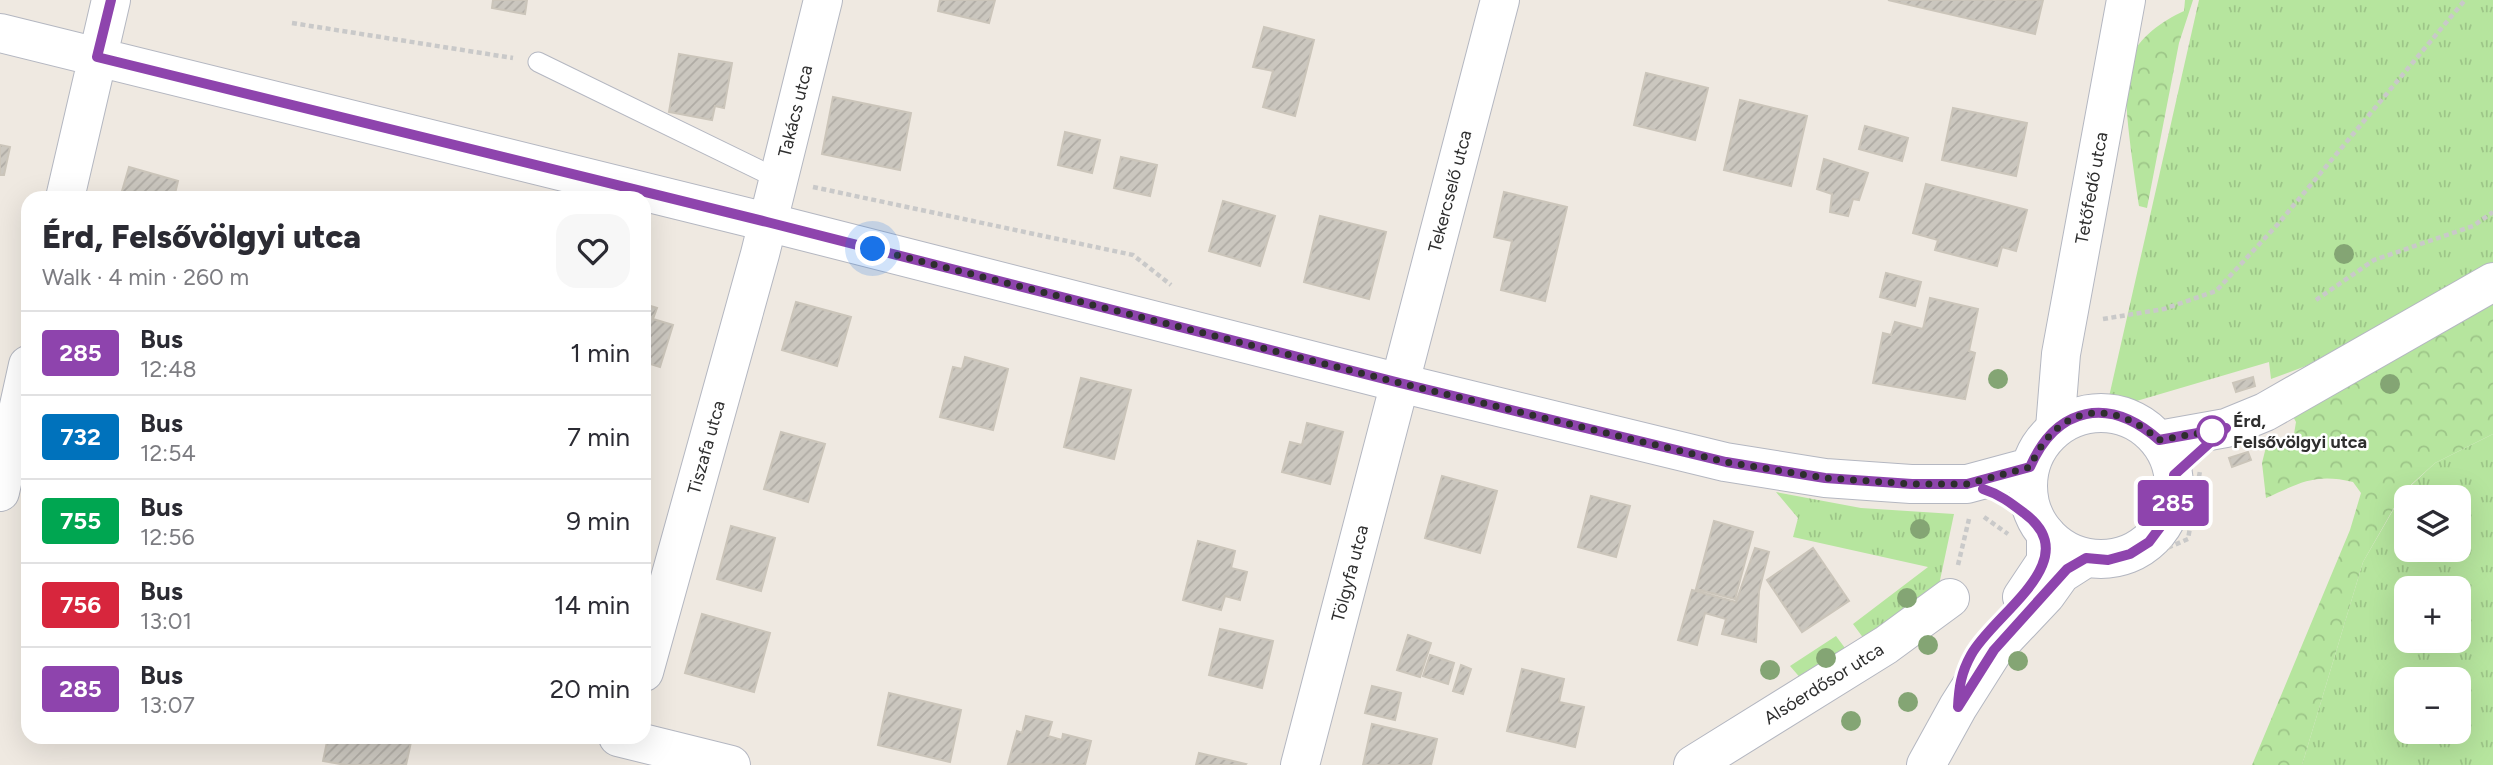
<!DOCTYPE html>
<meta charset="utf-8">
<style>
:root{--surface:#fff;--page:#f7f7f7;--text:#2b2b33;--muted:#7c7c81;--line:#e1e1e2}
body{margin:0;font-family:Figtree,sans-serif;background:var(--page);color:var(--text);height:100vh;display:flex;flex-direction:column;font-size:26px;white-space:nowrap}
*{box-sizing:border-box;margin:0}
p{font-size:23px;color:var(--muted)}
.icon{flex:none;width:38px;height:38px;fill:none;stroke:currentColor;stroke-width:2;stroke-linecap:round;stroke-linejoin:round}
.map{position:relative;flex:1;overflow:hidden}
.side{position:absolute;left:21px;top:191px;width:630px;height:553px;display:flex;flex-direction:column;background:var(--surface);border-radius:21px;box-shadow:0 7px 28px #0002}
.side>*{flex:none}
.badge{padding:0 14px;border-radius:5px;font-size:24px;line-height:46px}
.controls{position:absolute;left:2394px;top:485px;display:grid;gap:14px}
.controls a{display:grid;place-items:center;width:77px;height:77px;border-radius:14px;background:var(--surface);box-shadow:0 7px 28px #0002;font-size:35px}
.you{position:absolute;width:35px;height:35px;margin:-18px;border:5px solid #fff;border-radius:50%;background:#1a73e8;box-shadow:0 0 0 10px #1a73e833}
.map>.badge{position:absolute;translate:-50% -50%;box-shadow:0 0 0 4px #fff}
.round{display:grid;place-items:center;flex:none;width:74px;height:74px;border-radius:21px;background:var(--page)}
.summary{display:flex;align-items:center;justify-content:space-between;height:119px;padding:0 21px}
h1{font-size:33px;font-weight:800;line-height:52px}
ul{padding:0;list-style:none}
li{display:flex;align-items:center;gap:21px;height:84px;padding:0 21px;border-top:2px solid var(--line)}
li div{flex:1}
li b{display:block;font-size:26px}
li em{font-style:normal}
li .badge{min-width:77px;font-weight:700;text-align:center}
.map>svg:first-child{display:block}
</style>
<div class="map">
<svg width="2493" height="765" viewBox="0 0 2493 765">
<defs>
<pattern id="grass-tufts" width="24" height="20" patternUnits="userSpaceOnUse" patternTransform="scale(1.75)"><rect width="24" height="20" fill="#b6e59e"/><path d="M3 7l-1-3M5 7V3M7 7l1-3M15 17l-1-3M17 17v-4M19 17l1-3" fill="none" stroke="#9dc588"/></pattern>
<pattern id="forest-crowns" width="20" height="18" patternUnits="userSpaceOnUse" patternTransform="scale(1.75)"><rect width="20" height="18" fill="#b6e59e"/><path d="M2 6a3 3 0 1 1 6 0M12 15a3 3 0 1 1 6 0" fill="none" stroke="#9dc588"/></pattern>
<pattern id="building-hatch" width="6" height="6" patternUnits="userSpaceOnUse" patternTransform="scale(1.75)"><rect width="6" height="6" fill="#cbc7bf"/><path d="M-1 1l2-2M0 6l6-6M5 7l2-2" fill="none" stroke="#afaba4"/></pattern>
</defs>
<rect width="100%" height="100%" fill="#efe9e1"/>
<path fill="url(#grass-tufts)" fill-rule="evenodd" d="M2199,0H2493V263L2306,366L2271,379L2269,362L2106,410Z
M2493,434V765H2302L2363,562L2403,493L2435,463ZM2406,497H2459V550H2406ZM2406,588H2459V640H2406ZM2406,679H2459V732H2406Z
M1776,492L1861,508L1954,514L1939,585L1864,639L1853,624L1928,567L1793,537L1798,518Z
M1836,636L1845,648L1803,681L1790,666Z"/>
<path fill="url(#forest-crowns)" d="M2185,0H2193L2179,43L2147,208L2139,206C2135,177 2119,83 2129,61C2139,37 2162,21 2184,11Z
M2493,300V434L2435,463L2403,492L2363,562L2302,765H2252L2350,530L2361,493L2353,482C2315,473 2300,483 2266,498L2262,463L2267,443L2294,434L2296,422L2291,413Z"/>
<path fill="url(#building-hatch)" stroke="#cbc5ba" stroke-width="2" d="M493,0H527L525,14L492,8Z
M940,0H995L989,23L938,11Z
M1888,0H2043L2035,34Z
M1264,27L1314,40L1295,116L1263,107L1273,71L1253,67Z
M679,54L732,63L724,108L715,106L712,120L669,112Z
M1646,73L1708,88L1695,140L1634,125Z
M833,97L911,113L900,170L822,154Z
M1740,100L1807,116L1791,186L1724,170Z
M1953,108L2027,123L2016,176L1942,160Z
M1865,126L1908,138L1902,161L1859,149Z
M1065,132L1100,140L1092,173L1058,165Z
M0,145L10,147L4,175H0Z
M1121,157L1157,165L1150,196L1114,188Z
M1824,159L1868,173L1859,200L1853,199L1848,216L1830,212L1832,194L1817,189Z
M129,167L178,181L174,198H120Z
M1926,184L2027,210L2016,251L2002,247L1997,266L1935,250L1938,240L1913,233Z
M1504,192L1567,207L1545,301L1501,290L1512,241L1494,237Z
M1223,201L1275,216L1260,266L1209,251Z
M1320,216L1386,232L1369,299L1304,282Z
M1886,273L1921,282L1915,306L1880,297Z
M1930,298L1978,309L1969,351L1975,353L1965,399L1873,383L1883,333L1891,335L1895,322L1923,329Z
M796,302L851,317L837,366L782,350Z
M644,304L657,308L653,319L673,325L660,367L644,362Z
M965,357L1008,369L993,430L940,417L953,367L962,369Z
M2253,377L2255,386L2236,392L2233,383Z
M1081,378L1131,390L1114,459L1064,447Z
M1307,423L1343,432L1330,484L1282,472L1290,442L1302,445Z
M781,432L825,444L808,502L764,489Z
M2248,452L2251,460L2232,467L2229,458Z
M1442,476L1497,491L1480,553L1425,538Z
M1591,496L1630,506L1616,557L1578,547Z
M1714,521L1753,532L1735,599L1696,589Z
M731,526L775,538L761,591L717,579Z
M1198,541L1235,551L1231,568L1247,572L1240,600L1225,596L1221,610L1183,600Z
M1755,548L1769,552L1759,591L1756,642L1722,634L1726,619L1705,613L1697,645L1678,640L1692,590L1736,602Z
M1813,548L1849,601L1802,632L1767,580Z
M702,614L770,633L754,692L685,673Z
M1220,629L1273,641L1262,688L1209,675Z
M1408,635L1431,643L1420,677L1397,670Z
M1430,655L1454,663L1448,684L1423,676Z
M1461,665L1471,669L1463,694L1453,691Z
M1522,669L1564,679L1559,702L1584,707L1575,747L1507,731Z
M1372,686L1401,693L1395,720L1365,713Z
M889,693L961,710L950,762L878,745Z
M1026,716L1052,722L1048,736L1062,740L1063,734L1091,741L1085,765L1008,764L1017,731L1022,733Z
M1372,724L1437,739L1431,765H1363Z
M328,737H383L411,742L406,765H346L323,761Z
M1199,753L1246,764L1245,765H1196Z"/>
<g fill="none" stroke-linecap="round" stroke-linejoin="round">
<defs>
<path id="lane" d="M538,62L778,179"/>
<g id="street">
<path id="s1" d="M2055,428L2061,354L2126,0"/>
<path d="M2022,597L2046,561V534"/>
<path id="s2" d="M644,672L760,254L823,0"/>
<path d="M618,737L731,765"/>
<path id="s3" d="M1300,765L1500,0"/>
<path id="s4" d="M1693,765L1886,645L1950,598"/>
<path d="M1926,765L1958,707L1994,650L2046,595L2061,574L2086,558"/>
</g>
<path id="secondary" d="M0,33L767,222L1400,383L1725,462L1825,478L1911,484H1967L2030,467
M65,198L111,0
M2028 486a73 73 0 1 1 146 0a73 73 0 1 1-146 0Z
M2159,440L2226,428L2265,412L2493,282
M0,492L28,365"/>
</defs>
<use href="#lane" stroke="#b4b7c1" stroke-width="21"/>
<use href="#street" stroke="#b4b7c1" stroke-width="40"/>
<use href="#secondary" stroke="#b4b7c1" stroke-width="40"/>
<path stroke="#c9c9c9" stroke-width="4.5" stroke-dasharray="5 3.5" stroke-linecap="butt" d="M292,23L513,58
M813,187L1133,255L1171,285
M2316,300L2374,260L2473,226L2493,212
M2103,319L2164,309L2216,291L2278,224L2465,0
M1984,517L2008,534
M1958,565L1969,519
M2121,568L2188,539L2200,471"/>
<use href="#lane" stroke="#fff" stroke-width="19"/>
<use href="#street" stroke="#fff" stroke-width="38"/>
<use href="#secondary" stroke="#fff" stroke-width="38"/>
</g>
<g fill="#84a574">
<circle cx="2344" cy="254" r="10"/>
<circle cx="1998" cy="379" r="10"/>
<circle cx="2390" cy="384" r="10"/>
<circle cx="1920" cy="529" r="10"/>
<circle cx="1907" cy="598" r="10"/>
<circle cx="1928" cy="645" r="10"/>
<circle cx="1826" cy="658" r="10"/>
<circle cx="2018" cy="661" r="10"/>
<circle cx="1770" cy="670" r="10"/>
<circle cx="1908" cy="702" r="10"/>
<circle cx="1851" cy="721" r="10"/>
</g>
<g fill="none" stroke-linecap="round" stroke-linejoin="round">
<defs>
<path id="line" d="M111,0L97,57L767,222L1400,383L1726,462L1825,478L1912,484H1967L2030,467C2057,406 2109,396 2159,440L2226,428L2174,475V498L2170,514L2149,542L2130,554L2108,560L2086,558L2067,569L1994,650L1958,707C1959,687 1961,673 1971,655C1993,614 2088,560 2024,513C2011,503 1999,494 1983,489"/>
</defs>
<use href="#line" stroke="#fff" stroke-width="16"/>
<use href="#line" stroke="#8e44ad" stroke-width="10"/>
<path stroke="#2e2e2e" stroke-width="7" stroke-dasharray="0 12.6" d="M873,249L1400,383L1726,462L1825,478L1912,484H1967L2030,467C2057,406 2109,396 2159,440L2212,431"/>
</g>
<circle fill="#fff" stroke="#8e44ad" stroke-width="3.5" cx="2212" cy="431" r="14"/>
<g text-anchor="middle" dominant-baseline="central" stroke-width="5" stroke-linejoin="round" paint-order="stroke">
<g font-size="18" fill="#2e2e2e" stroke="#fff">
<text stroke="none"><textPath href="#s2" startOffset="581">Takács utca</textPath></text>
<text stroke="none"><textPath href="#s1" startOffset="243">Tetőfedő utca</textPath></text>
<text stroke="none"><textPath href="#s3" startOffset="593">Tekercselő utca</textPath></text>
<text stroke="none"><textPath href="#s2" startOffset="233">Tiszafa utca</textPath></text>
<text stroke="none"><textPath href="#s3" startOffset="198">Tölgyfa utca</textPath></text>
<text stroke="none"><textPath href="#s4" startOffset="154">Alsóerdősor utca</textPath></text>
</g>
<g font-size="18" font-weight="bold" fill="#2e2e2e" stroke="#fff" text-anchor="start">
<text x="2233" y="421">Érd,<tspan x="2233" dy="21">Felsővölgyi utca</tspan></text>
</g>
</g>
</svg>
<div class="controls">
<a><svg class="icon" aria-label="layers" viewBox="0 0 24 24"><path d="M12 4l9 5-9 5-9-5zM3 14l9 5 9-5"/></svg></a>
<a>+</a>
<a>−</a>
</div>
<div class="you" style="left:873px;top:249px"></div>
<b class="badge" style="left:2173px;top:503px;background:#8e44ad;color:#fff">285</b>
<section class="side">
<div class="summary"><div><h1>Érd, Felsővölgyi utca</h1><p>Walk · 4 min · 260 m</p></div><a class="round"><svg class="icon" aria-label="heart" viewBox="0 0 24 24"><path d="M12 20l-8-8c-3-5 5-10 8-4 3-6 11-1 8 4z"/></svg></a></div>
<ul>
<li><span class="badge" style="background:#8e44ad;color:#fff">285</span><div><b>Bus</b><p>12:48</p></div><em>1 min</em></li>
<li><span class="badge" style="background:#0072bc;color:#fff">732</span><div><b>Bus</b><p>12:54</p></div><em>7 min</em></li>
<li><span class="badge" style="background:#00a651;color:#fff">755</span><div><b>Bus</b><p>12:56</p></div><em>9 min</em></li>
<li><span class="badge" style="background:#d7263d;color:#fff">756</span><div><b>Bus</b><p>13:01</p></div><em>14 min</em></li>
<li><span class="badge" style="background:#8e44ad;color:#fff">285</span><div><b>Bus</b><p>13:07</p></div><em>20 min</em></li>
</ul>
</section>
</div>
